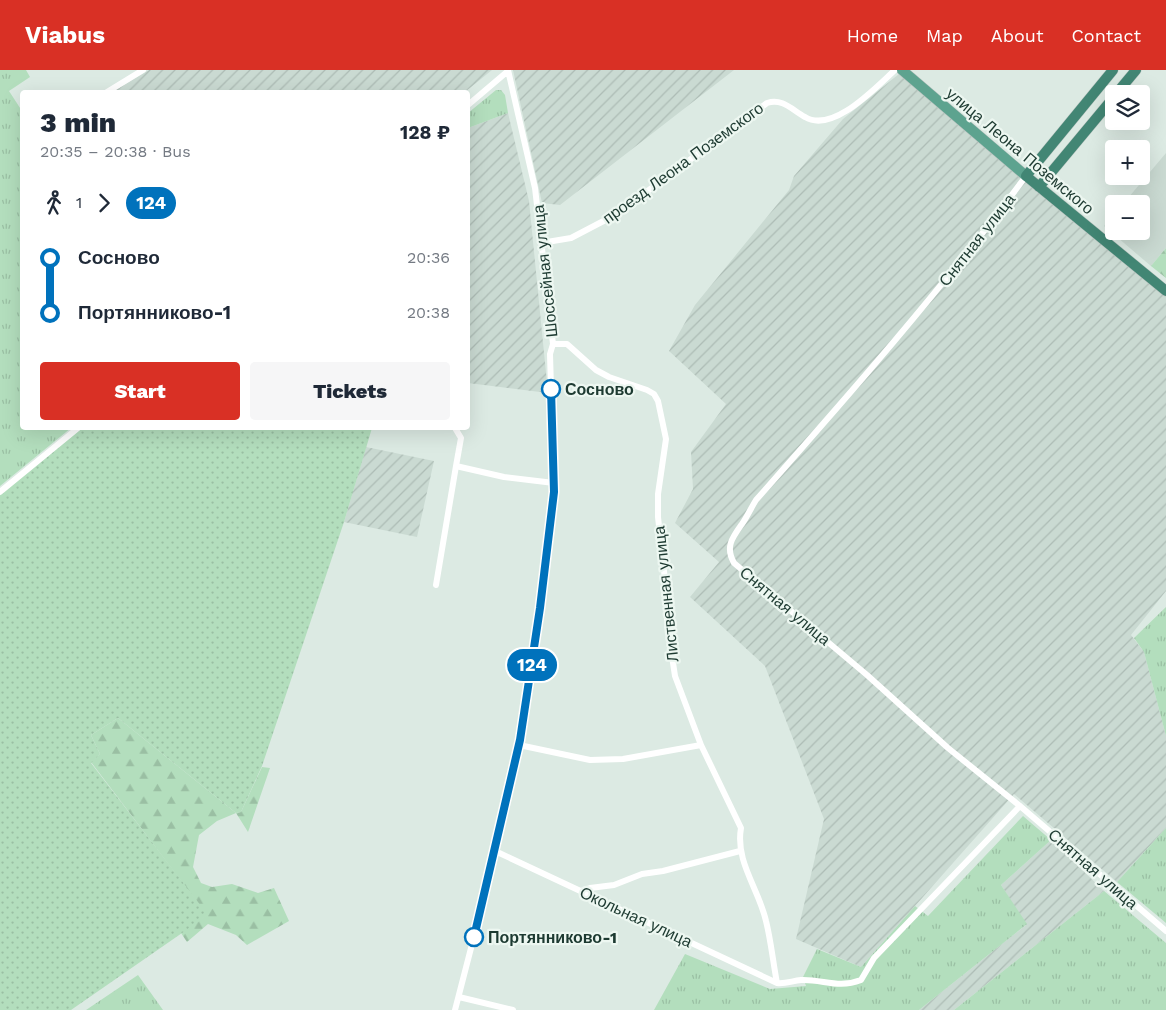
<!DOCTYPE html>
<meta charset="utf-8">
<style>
:root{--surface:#fff;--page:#f6f6f7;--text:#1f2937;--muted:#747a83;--accent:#d93025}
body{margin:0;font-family:"Work Sans",sans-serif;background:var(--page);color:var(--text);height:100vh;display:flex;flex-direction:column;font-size:19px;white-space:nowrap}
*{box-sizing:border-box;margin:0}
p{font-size:16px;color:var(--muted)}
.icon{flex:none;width:28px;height:28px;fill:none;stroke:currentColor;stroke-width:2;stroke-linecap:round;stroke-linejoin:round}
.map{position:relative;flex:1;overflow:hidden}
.drawer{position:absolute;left:20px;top:20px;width:450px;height:340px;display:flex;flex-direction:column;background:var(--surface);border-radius:5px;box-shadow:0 5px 20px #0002}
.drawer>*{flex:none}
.badge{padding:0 10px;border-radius:16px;font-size:18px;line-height:32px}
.fabs{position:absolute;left:1105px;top:15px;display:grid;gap:10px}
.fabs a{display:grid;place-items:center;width:45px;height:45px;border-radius:5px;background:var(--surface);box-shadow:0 5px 20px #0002;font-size:25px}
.map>.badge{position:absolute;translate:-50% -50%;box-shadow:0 0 0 2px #fff}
.legs{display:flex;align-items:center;gap:8px;height:55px;padding:0 20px;font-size:16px}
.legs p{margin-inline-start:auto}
.summary{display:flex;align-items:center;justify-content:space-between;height:85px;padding:0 20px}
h1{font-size:28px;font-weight:800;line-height:38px}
.action{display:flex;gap:10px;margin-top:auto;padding:10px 20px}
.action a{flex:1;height:58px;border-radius:5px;background:var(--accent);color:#fff;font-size:20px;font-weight:800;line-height:58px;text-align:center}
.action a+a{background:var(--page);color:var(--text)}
ul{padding:0 20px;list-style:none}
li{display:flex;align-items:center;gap:18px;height:55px;font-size:19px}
li i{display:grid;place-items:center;width:8px;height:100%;margin:0 6px;background:currentColor}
li i::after{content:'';width:12px;height:12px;margin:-6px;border:4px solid;border-radius:50%;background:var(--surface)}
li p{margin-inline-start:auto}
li:first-child i{background:linear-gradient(#0000 50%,currentColor 0)}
li:last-child i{background:linear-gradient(currentColor 50%,#0000 0)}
header{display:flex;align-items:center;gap:30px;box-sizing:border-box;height:70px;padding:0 25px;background:var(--accent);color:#fff}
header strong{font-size:24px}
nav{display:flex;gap:28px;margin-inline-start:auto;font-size:18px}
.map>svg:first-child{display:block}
</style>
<header>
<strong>Viabus</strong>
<nav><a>Home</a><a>Map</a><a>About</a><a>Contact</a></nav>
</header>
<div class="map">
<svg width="1166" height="940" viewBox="0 0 1166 940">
<defs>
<pattern id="industrial-furrows" width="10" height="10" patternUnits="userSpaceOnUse" patternTransform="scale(1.25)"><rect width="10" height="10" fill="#cadad2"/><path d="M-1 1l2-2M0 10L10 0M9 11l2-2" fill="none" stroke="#adbcb5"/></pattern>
<pattern id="grass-tufts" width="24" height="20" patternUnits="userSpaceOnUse" patternTransform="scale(1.25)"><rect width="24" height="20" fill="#b3debd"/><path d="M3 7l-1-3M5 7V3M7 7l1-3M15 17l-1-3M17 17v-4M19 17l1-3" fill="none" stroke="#9abfa3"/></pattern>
<pattern id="forest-firs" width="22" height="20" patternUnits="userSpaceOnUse" patternTransform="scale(1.25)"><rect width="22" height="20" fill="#b3debd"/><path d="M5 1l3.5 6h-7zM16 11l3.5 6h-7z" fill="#9abfa3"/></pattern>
<pattern id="garden-dots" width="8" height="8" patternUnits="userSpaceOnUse" patternTransform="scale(1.25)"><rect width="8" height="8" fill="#b3debd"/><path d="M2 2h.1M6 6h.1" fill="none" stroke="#9abfa3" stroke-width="1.8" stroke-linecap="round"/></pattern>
</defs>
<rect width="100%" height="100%" fill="#dceae3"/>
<path fill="#cadad2" d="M1166,83V178L1151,196L1104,156L1114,144V161H1141V134H1123Z"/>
<path fill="url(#industrial-furrows)" d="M149,0H492L465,22H112Z
M513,0H734L560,135L542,133Z
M899,4L1166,224V521L1131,565L1144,582L1166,666V758L1117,812L1014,724L861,897L796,869L824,749L765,596L690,527L719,492L675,453L693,419L691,382L726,334L669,281L695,235L789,120L794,106L843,49Z
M508,43L529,131L548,323L468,313V58Z
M366,377L434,391L417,467L344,452Z
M1051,770L1104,821L954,940H919L1026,855L1001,815Z"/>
<path fill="url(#grass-tufts)" d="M0,0H26L30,7L9,21L22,41V358H71L0,416Z
M496,20H501L505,25L508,43L468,58V43Z
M1166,537V666L1144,582L1134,568Z
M1023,746L1051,770L1001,815L1027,854L919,940H654L685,884L770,919L806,916L803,907L817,879L861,897L915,836L928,846Z
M1166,758V853L1117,812Z
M1104,821L1166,873V940H954Z
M138,905L163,940H86Z"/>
<path fill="url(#forest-firs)" d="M1166,178V208L1151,196Z
M118,648L236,743L241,742L262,697L270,698L248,762L236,743L217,751L199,765L193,797L201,813L212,817L232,814L258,823L274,818L289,851L247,875L236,865L208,854L187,872L181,863L207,845L91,692L100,684L91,665Z"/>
<path fill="url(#garden-dots)" d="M82,358H372L344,452L262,696L241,742L236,743L118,648L91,665L100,684L91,693L208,845L71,940H0V424Z"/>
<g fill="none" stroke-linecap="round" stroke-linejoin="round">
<defs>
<path id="primary" d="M902,0L1026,106"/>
<path id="trunk" d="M1113,0L1026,106L1166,221
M1116,24L1136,0
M1039,117L1114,27"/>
</defs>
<use href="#primary" stroke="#bbc4c1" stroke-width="11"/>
<use href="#trunk" stroke="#bbc4c1" stroke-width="11"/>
<path stroke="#fff" stroke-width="6" d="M107,22L143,0
M468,35L508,1
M1026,106C942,219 849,325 756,430C751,438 747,447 742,454C732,468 725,477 734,493L867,605L948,678L1020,736L1166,861
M541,173L571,168L615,145L767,33C783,28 792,40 805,47C833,64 876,17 895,0
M553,274H567L596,300L609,307L647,320L654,324L658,331L666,369L658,424V447L667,528V553L675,606L701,675L741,758C735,792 759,819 766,851C771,871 773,892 777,913
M455,358L461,368L456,396
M0,422L78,358
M436,515L456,396L504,407L554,413
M519,675L590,690L623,689L701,675
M495,781L777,913C785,914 792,911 801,910C823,909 838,919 861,910L874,888L1020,736
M581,821L590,818L614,815L642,804L663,801L740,781
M459,927L513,940
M455,940L478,851L521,670L540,538L554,422L550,284L553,274L535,118L508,0"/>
<use href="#primary" stroke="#5da38f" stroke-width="10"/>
<use href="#trunk" stroke="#428674" stroke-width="10"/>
</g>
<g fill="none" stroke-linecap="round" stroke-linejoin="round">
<defs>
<path id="line-1" d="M474,867L520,670L540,538L554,422L551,319"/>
</defs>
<use href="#line-1" stroke="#fff" stroke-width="11"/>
<use href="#line-1" stroke="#0072bc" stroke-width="8"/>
</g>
<g fill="#fff" stroke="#0072bc" stroke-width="2.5">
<circle cx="551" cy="319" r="9"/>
<circle cx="474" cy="867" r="9"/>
</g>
<g text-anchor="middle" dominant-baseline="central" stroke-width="4.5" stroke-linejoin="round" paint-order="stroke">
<g font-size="16" fill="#1d3a31" stroke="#edf7f1">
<text transform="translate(1020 81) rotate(40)">улица Леона Поземского</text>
<text transform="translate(683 93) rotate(-36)">проезд Леона Поземского</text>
<text transform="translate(977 170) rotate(-52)">Снятная улица</text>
<text transform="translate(545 201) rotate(-96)">Шоссейная улица</text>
<text transform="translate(666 524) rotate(-96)">Лиственная улица</text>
<text transform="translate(785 536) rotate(40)">Снятная улица</text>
<text transform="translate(1093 799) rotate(41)">Снятная улица</text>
<text transform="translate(636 847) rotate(25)">Окольная улица</text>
</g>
<g font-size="16" font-weight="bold" fill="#1d3a31" stroke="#edf7f1" text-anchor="start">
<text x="565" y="319">Сосново</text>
<text x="488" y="867">Портянниково-1</text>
</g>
</g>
</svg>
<div class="fabs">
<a><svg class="icon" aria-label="layers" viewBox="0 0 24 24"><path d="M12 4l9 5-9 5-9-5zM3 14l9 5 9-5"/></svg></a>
<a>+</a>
<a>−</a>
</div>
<b class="badge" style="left:532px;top:595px;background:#0072bc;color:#fff">124</b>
<section class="drawer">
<div class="summary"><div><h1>3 min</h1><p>20:35 – 20:38 · Bus</p></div><b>128 ₽</b></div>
<div class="legs"><svg class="icon" aria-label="walk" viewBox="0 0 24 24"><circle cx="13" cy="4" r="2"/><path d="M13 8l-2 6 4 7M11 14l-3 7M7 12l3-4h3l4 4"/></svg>1<svg class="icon" aria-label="forward" viewBox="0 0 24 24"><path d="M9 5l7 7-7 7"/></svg><b class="badge" style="background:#0072bc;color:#fff">124</b></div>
<ul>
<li><i style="color:#0072bc"></i><b>Сосново</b><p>20:36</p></li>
<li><i style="color:#0072bc"></i><b>Портянниково-1</b><p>20:38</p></li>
</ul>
<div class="action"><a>Start</a><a>Tickets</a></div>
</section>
</div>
